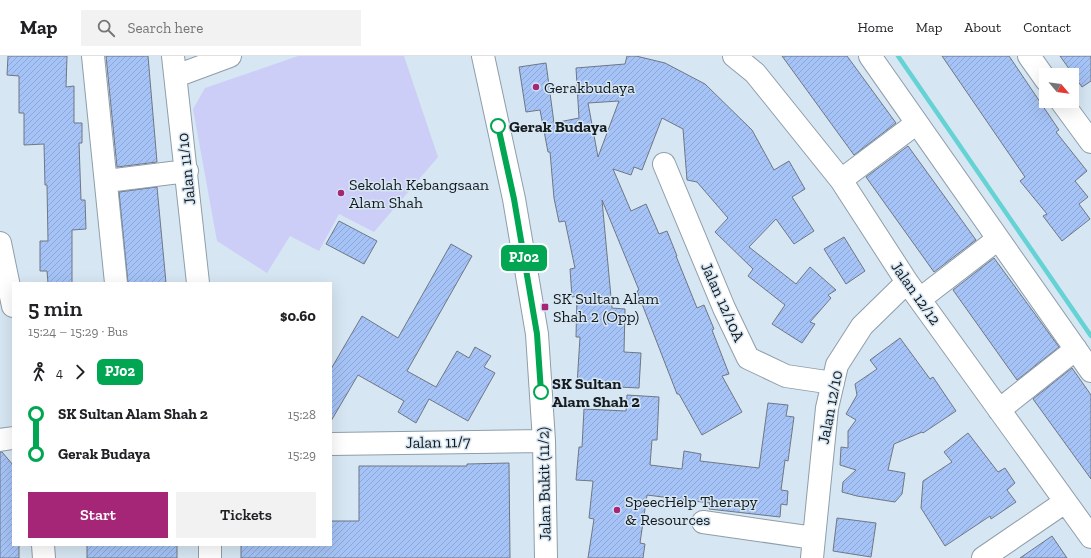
<!DOCTYPE html>
<meta charset="utf-8">
<style>
:root{--surface:#fff;--page:#f2f2f2;--text:#202124;--muted:#757577;--line:#e0e0e0;--accent:#a52676}
body{margin:0;font-family:"Zilla Slab",serif;background:var(--page);color:var(--text);height:100vh;display:flex;flex-direction:column;font-size:15px;white-space:nowrap}
*{box-sizing:border-box;margin:0}
p{font-size:13px;color:var(--muted)}
.icon{flex:none;width:22px;height:22px;fill:none;stroke:currentColor;stroke-width:2;stroke-linecap:round;stroke-linejoin:round}
.map{position:relative;flex:1;overflow:hidden}
.drawer{position:absolute;left:12px;top:226px;width:320px;height:264px;display:flex;flex-direction:column;background:var(--surface);border-radius:0px;box-shadow:0 4px 16px #0002}
.drawer>*{flex:none}
.badge{padding:0 8px;border-radius:6px;font-size:14px;line-height:26px}
.needle{width:26px;rotate:119deg}
.fabs{position:absolute;left:1039px;top:12px;display:grid;gap:8px}
.fabs a{display:grid;place-items:center;width:40px;height:40px;border-radius:0px;background:var(--surface);box-shadow:0 4px 16px #0002;font-size:20px}
.map>.badge{position:absolute;translate:-50% -50%;box-shadow:0 0 0 2px #fff}
.legs{display:flex;align-items:center;gap:6px;height:44px;padding:0 16px;font-size:13px}
.legs p{margin-inline-start:auto}
.summary{display:flex;align-items:center;justify-content:space-between;height:68px;padding:0 16px}
h1{font-size:22px;font-weight:600;line-height:30px}
.primary-button{display:flex;gap:8px;margin-top:auto;padding:8px 16px}
.primary-button a{flex:1;height:46px;border-radius:0px;background:var(--accent);color:#fff;font-size:16px;font-weight:600;line-height:46px;text-align:center}
.primary-button a+a{background:var(--page);color:var(--text)}
ul{padding:0 16px;list-style:none}
li{display:flex;align-items:center;gap:14px;height:40px;font-size:15px}
li i{display:grid;place-items:center;width:6px;height:100%;margin:0 5px;background:currentColor}
li i::after{content:'';width:10px;height:10px;margin:-5px;border:3px solid;border-radius:50%;background:var(--surface)}
li p{margin-inline-start:auto}
li:first-child i{background:linear-gradient(#0000 50%,currentColor 0)}
li:last-child i{background:linear-gradient(currentColor 50%,#0000 0)}
header{display:flex;align-items:center;gap:24px;box-sizing:border-box;height:56px;padding:0 20px;background:var(--surface);border-bottom:1px solid var(--line)}
header strong{font-size:19px}
nav{display:flex;gap:22px;margin-inline-start:auto;font-size:14px}
.search{width:280px;height:36px;background:var(--page);display:flex;align-items:center;gap:10px;box-sizing:border-box;padding:0 14px;border-radius:0px;color:var(--muted);font-size:15px}
.map>svg:first-child{display:block}
</style>
<header>
<strong>Map</strong>
<div class="search"><svg class="icon" aria-label="search" viewBox="0 0 24 24"><circle cx="10" cy="10" r="6"/><path d="M15 15l6 6"/></svg>Search here</div>
<nav><a>Home</a><a>Map</a><a>About</a><a>Contact</a></nav>
</header>
<div class="map">
<svg width="1091" height="502" viewBox="0 0 1091 502">
<defs>
<pattern id="building-hatch" width="6" height="6" patternUnits="userSpaceOnUse"><rect width="6" height="6" fill="#a5c3f6"/><path d="M-1 1l2-2M0 6l6-6M5 7l2-2" fill="none" stroke="#8da7d2"/></pattern>
</defs>
<rect width="100%" height="100%" fill="#d6e6f2"/>
<path fill="#cccef8" d="M298,0H404L438,101L374,176L339,158L319,195L290,180L267,217L217,185L193,53L205,32Z"/>
<g fill="none" stroke-linecap="round" stroke-linejoin="round">
<path stroke="#65d2d4" stroke-width="4.5" d="M898,0L1091,280"/>
</g>
<path fill="url(#building-hatch)" stroke="#6f7785" fill-rule="evenodd" d="M8,0H67L66,31L74,30V67H82V87H79L81,144H85L86,173L72,174V227H48L47,215H40V185H48L47,129H45L44,88L24,89V57H19V20L7,19Z
M106,0H148L157,106L117,111Z
M627,0H636L665,7L705,28L752,74L774,114L789,105L805,133L792,141L814,175L794,188L776,163L749,191L796,228L810,211L836,234L828,239L831,242L810,266L815,268L802,287L772,268L785,249L748,220L753,213L715,176L728,162L697,126L687,124L683,73L662,62L642,114L634,111L631,119L613,113L631,155L646,148L659,178L667,175L677,200H676L697,252L704,249L714,273L712,274L729,318L722,320L742,356L702,379L679,338H677L637,235L639,234L602,144L612,252L625,253L624,296L641,297L639,332L577,329L580,281H576L577,240L572,241L570,213L575,212L565,165L559,166L554,142L550,96H548L540,54L526,56L519,11L546,7L554,67L579,62L576,12L625,8ZM619,45L598,101L588,47Z
M782,0H847L896,67L854,99Z
M942,0H1009L1059,74L1056,76L1087,115L1075,125L1088,141L1079,148L1090,163L1062,185L1043,160L1047,158L1020,125L1025,121Z
M1060,0H1091V25L1082,31Z
M908,90L976,184L934,216L866,121Z
M157,131L166,227H128L119,136Z
M339,165L377,185L364,208L326,188Z
M844,181L865,215L846,228L824,193Z
M451,188L472,200L407,315L436,331L457,295L469,302L475,291L491,300L484,311L495,317L468,365L429,343L416,367L398,356L404,345L358,319L331,365V313L362,260L398,282Z
M994,202L1059,291L1017,324L953,234Z
M900,282L930,323L933,321L956,355L923,377L922,376L894,388L888,414L905,417L902,438L895,446L857,440L842,436L843,426L856,414L840,409L841,391L848,392V375L856,364L846,358L857,339L855,328L877,313L870,304Z
M1072,312L1091,339V423L1033,343Z
M627,339L659,341L657,384H652L650,409L682,413L684,395L701,398L700,405L759,412L768,347L788,349L786,360L794,361L788,405L785,404L781,434L788,435L787,449L781,448L780,461L709,453L710,447L647,439L640,487L645,488L643,502H588L594,463L589,462L593,425L576,424L579,391H582L584,353L626,355Z
M968,377L998,416L1005,412L1015,427L1007,434L1016,446L991,463L990,460L945,490L921,452L923,425L952,406L944,396Z
M0,396H2L13,409V489H19V502H0Z
M509,407L510,502H241V489H331V465H359V410H467V408Z
M837,462L876,467L871,501L833,495Z
M1052,480L1067,502H1020Z
M87,489H177V502H87Z"/>
<g fill="none" stroke-linecap="round" stroke-linejoin="round">
<defs>
<path id="minor" d="M93,0L116,227
M173,0L198,227
M483,0L514,143L537,278L544,385L546,502
M734,0L755,17L841,124L907,226L1091,481
M870,0L1091,315
M1029,0L1046,24
M176,20L230,0
M1061,45L1091,86
M664,108L724,252L748,302L786,320L833,327
M841,124L917,67
M107,125L187,115
M0,187L13,250
M920,243L998,183
M999,354L1076,293
M0,384L13,382
M331,388L544,385
M703,466L814,482
M43,489L44,502
M210,502V489
M812,502L827,352L837,309L862,270L907,226
M983,502L1065,446"/>
</defs>
<use href="#minor" stroke="#8f9ea9" stroke-width="24"/>
<use href="#minor" stroke="#fff" stroke-width="22"/>
</g>
<g fill="none" stroke-linecap="round" stroke-linejoin="round">
<defs>
<path id="line-1" d="M498,70L514,143L537,278L541,336"/>
</defs>
<use href="#line-1" stroke="#fff" stroke-width="9"/>
<use href="#line-1" stroke="#00a651" stroke-width="6"/>
</g>
<g fill="#a52676" stroke="#d6e6f2" stroke-width="1.5">
<circle cx="536" cy="31" r="4"/>
<circle cx="341" cy="137" r="4"/>
<rect x="541" y="247" width="8" height="8" rx="2"/>
<circle cx="617" cy="454" r="4"/>
</g>
<g fill="#fff" stroke="#00a651" stroke-width="2">
<circle cx="498" cy="70" r="7"/>
<circle cx="541" cy="336" r="7"/>
</g>
<g text-anchor="middle" dominant-baseline="central" stroke-width="3" stroke-linejoin="round" paint-order="stroke">
<g font-size="16" fill="#151a1f" stroke="#d6e6f2" text-anchor="start">
<text x="544" y="31">Gerakbudaya</text>
<text x="349" y="128">Sekolah Kebangsaan<tspan x="349" dy="18">Alam Shah</tspan></text>
<text x="553" y="242">SK Sultan Alam<tspan x="553" dy="18">Shah 2 (Opp)</tspan></text>
<text x="625" y="445">SpeecHelp Therapy<tspan x="625" dy="18">&amp; Resources</tspan></text>
</g>
<g font-size="16" font-weight="bold" fill="#151a1f" stroke="#d6e6f2" text-anchor="start">
<text x="509" y="70">Gerak Budaya</text>
<text x="552" y="327">SK Sultan<tspan x="552" dy="18">Alam Shah 2</tspan></text>
</g>
<g font-size="16" fill="#151a1f" stroke="#d6e6f2">
<text transform="translate(186 113) rotate(-96)">Jalan 11/10</text>
<text transform="translate(916 237) rotate(55)">Jalan 12/12</text>
<text transform="translate(723 246) rotate(66)">Jalan 12/10A</text>
<text transform="translate(830 351) rotate(-79)">Jalan 12/10</text>
<text transform="translate(438 386) rotate(-1)">Jalan 11/7</text>
<text transform="translate(544 428) rotate(-91)">Jalan Bukit (11/2)</text>
</g>
</g>
</svg>
<div class="fabs">
<a><svg class="needle" viewBox="-14 -14 28 28"><path d="M0-13l5 13h-10z" fill="#e53935"/><path d="M0 13l5-13h-10z" fill="#757577"/></svg></a>
</div>
<b class="badge" style="left:524px;top:202px;background:#00a651;color:#fff">PJ02</b>
<section class="drawer">
<div class="summary"><div><h1>5 min</h1><p>15:24 – 15:29 · Bus</p></div><b>$0.60</b></div>
<div class="legs"><svg class="icon" aria-label="walk" viewBox="0 0 24 24"><circle cx="13" cy="4" r="2"/><path d="M13 8l-2 6 4 7M11 14l-3 7M7 12l3-4h3l4 4"/></svg>4<svg class="icon" aria-label="forward" viewBox="0 0 24 24"><path d="M9 5l7 7-7 7"/></svg><b class="badge" style="background:#00a651;color:#fff">PJ02</b></div>
<ul>
<li><i style="color:#00a651"></i><b>SK Sultan Alam Shah 2</b><p>15:28</p></li>
<li><i style="color:#00a651"></i><b>Gerak Budaya</b><p>15:29</p></li>
</ul>
<div class="primary-button"><a>Start</a><a>Tickets</a></div>
</section>
</div>
